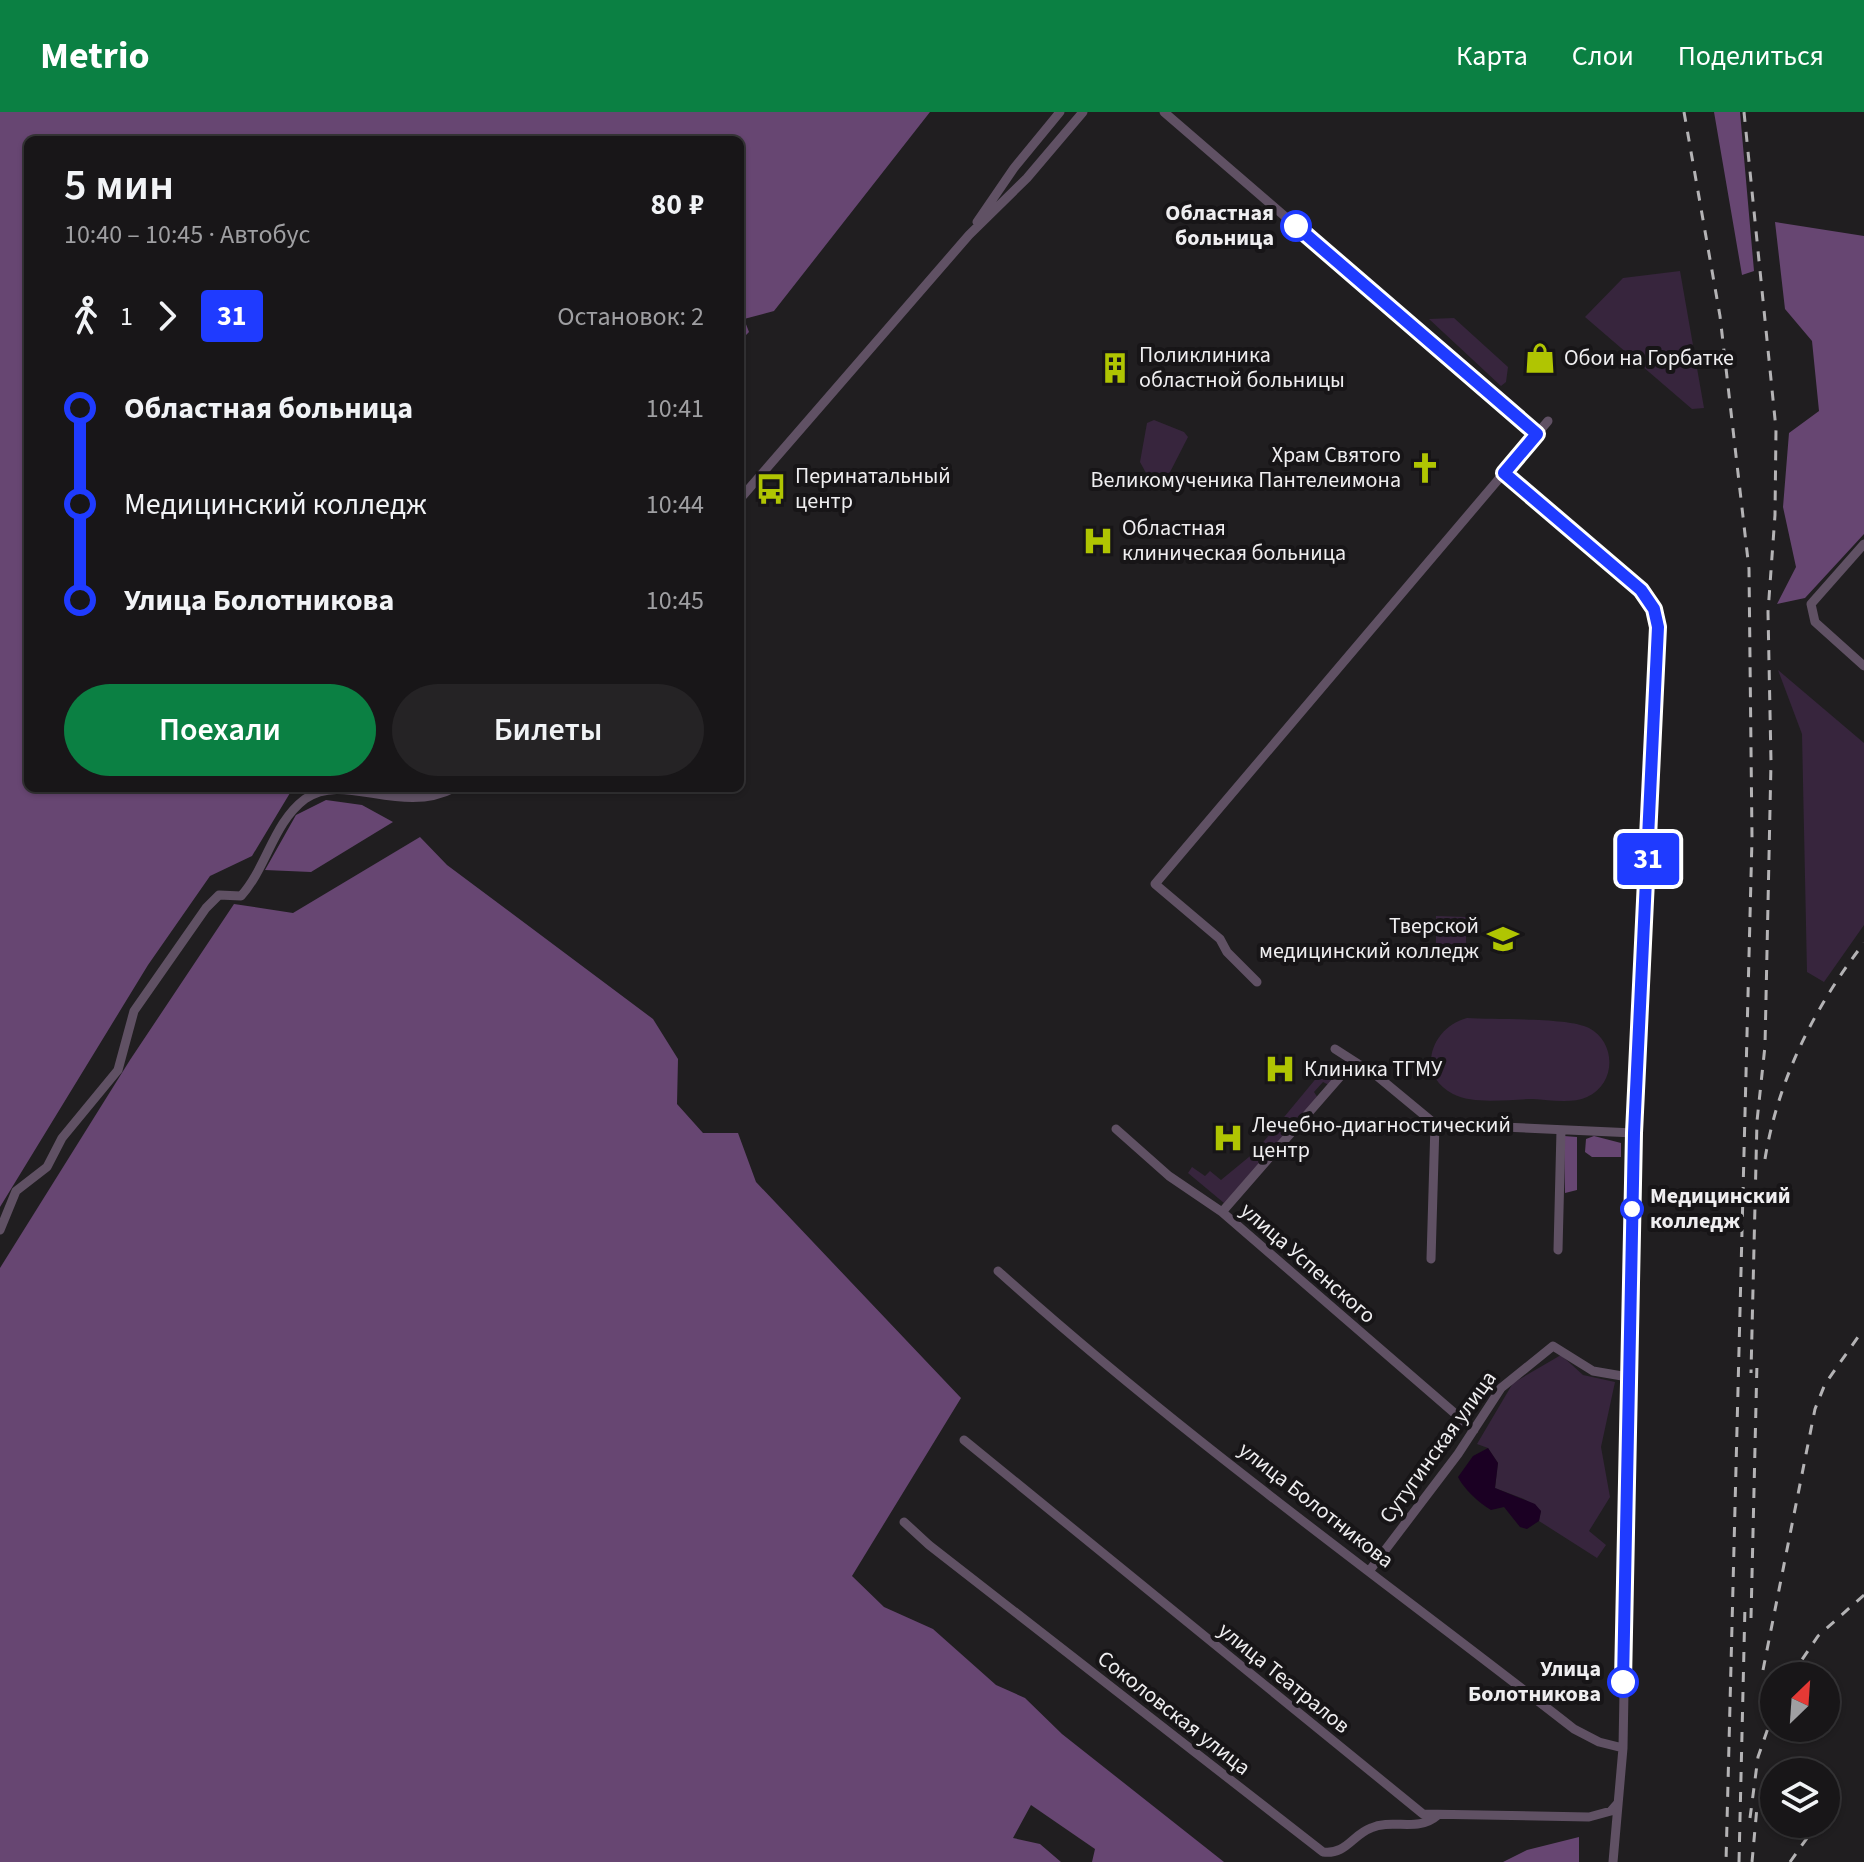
<!DOCTYPE html>
<html lang="ru">
<meta charset="utf-8">
<style>
:root{--surface:#181618;--page:#252325;--text:#f1f3f6;--muted:#9f9fa2;--line:#363537;--accent:#0b8043}
body{margin:0;font-family:"Source Sans 3",sans-serif;background:var(--page);color:var(--text);height:100vh;display:flex;flex-direction:column;font-size:30px;white-space:nowrap}
*{box-sizing:border-box;margin:0}
p{font-size:26px;color:var(--muted)}
.icon{flex:none;width:44px;height:44px;fill:none;stroke:currentColor;stroke-width:2;stroke-linecap:round;stroke-linejoin:round}
.map{position:relative;flex:1;overflow:hidden}
.details{position:absolute;left:24px;top:24px;width:720px;height:656px;display:flex;flex-direction:column;background:var(--surface);border-radius:12px;box-shadow:0 2px 6px #0004,0 0 0 2px var(--line)}
.details>*{flex:none}
.badge{padding:0 16px;border-radius:6px;font-size:28px;line-height:52px}
.needle{width:52px;rotate:25deg}
.fabs{position:absolute;left:1760px;top:1550px;display:grid;gap:16px}
.fabs a{display:grid;place-items:center;width:80px;height:80px;border-radius:50%;background:var(--surface);box-shadow:0 2px 6px #0004,0 0 0 2px var(--line);font-size:40px}
.map>.badge{position:absolute;translate:-50% -50%;box-shadow:0 0 0 4px #fff}
.legs{display:flex;align-items:center;gap:12px;height:88px;padding:0 40px;font-size:26px}
.legs p{margin-inline-start:auto}
.headline{display:flex;align-items:center;justify-content:space-between;height:136px;padding:0 40px}
h1{font-size:44px;font-weight:600;line-height:60px}
.action{display:flex;gap:16px;margin-top:auto;padding:16px 40px}
.action a{flex:1;height:92px;border-radius:48px;background:var(--accent);color:#fff;font-size:32px;font-weight:600;line-height:92px;text-align:center}
.action a+a{background:var(--page);color:var(--text)}
ul{padding:0 40px;list-style:none}
li{display:flex;align-items:center;gap:28px;height:96px;font-size:30px}
li i{display:grid;place-items:center;width:12px;height:100%;margin:0 10px;background:currentColor}
li i::after{content:'';width:20px;height:20px;margin:-10px;border:6px solid;border-radius:50%;background:var(--surface)}
li p{margin-inline-start:auto}
li:first-child i{background:linear-gradient(#0000 50%,currentColor 0)}
li:last-child i{background:linear-gradient(currentColor 50%,#0000 0)}
header{display:flex;align-items:center;gap:48px;box-sizing:border-box;height:112px;padding:0 40px;background:var(--accent);color:#fff}
header strong{font-size:38px}
nav{display:flex;gap:44px;margin-inline-start:auto;font-size:28px}
.map>svg:first-child{display:block}
</style>
<header>
<strong>Metrio</strong>
<nav><a>Карта</a><a>Слои</a><a>Поделиться</a></nav>
</header>
<div class="map">
<svg width="1864" height="1750" viewBox="0 0 1864 1750">
<rect width="100%" height="100%" fill="#201e20"/>
<path fill="#37253d" d="M1680,159L1704,296L1692,297L1585,205L1623,166Z
M1454,206L1508,255L1506,270L1501,274L1429,207Z
M1154,308L1184,320L1188,325L1167,366L1146,361L1140,350L1147,311Z
M1778,558L1864,631V813L1824,870L1807,860L1802,622Z
M1436,804L1466,805V846H1436Z
M1467,906C1494,908 1568,905 1589,916C1617,931 1616,972 1587,985C1572,992 1549,988 1533,987C1510,987 1474,993 1453,982C1415,963 1431,915 1467,906Z
M1336,950L1343,955L1329,973L1323,970L1314,980L1318,986L1224,1091L1188,1061L1192,1055L1205,1064L1210,1059L1221,1068L1255,1040L1328,952Z
M1561,1243L1583,1263L1615,1270L1601,1335L1610,1385L1589,1419L1606,1433L1597,1446L1539,1409L1541,1399L1524,1387L1495,1376L1498,1351L1488,1336L1477,1332L1513,1271Z"/>
<path fill="#674672" d="M0,0H930L774,199L744,207L749,220L740,229V28H28V676H293L252,744L210,764L148,853L0,1095Z
M1714,0H1740L1754,159L1742,163Z
M1775,110L1864,124V422L1805,486L1777,492L1796,455L1783,395L1789,321L1819,299L1812,229L1785,197Z
M326,688L362,693L393,710L311,760L265,758L296,703Z
M420,725L447,753L653,907L678,947L677,992L703,1021H738L756,1070L961,1286L852,1464L884,1495L933,1517L996,1573L1025,1586L1062,1622L1224,1750H1092L1095,1737L1031,1693L1013,1726L1040,1732L1061,1750H0V1156L130,948L234,792L293,801Z
M1564,1024L1577,1025V1078L1565,1081Z
M1594,1024L1621,1031V1045H1592L1585,1040L1586,1027Z
M1579,1725V1750H1503L1527,1738Z"/>
<path fill="#1b0023" d="M1488,1336L1498,1351L1495,1376L1535,1392L1541,1399L1539,1409L1527,1417L1520,1415L1504,1395L1491,1398C1479,1391 1463,1376 1458,1365L1473,1344Z"/>
<g fill="none" stroke-linecap="round" stroke-linejoin="round">
<path stroke="#605164" stroke-width="9" d="M1164,0L1537,322
M977,110L1014,56L1060,0
M1504,361L1641,478L1654,497L1658,515L1634,1021L1623,1636L1613,1750
M740,387L969,123L1027,66L1083,0
M1864,432L1811,492L1815,510L1864,554
M1257,870L1227,840L1220,827L1155,772L1548,309
M1335,937L1377,964L1435,1012L1634,1021
M1116,1017L1169,1064L1222,1100L1474,1318
M1222,1100L1352,951
M0,1118L16,1079L47,1055L62,1026L118,958L134,899L206,796L219,783L241,784C267,755 273,711 305,687C344,659 400,704 454,676
M1558,1138L1561,1018
M1431,1147L1435,1012
M998,1159C1180,1323 1382,1467 1574,1617L1599,1630L1623,1636
M964,1328L1423,1702L1589,1705L1611,1699L1618,1691
M904,1410L929,1433L1323,1740C1346,1743 1352,1723 1371,1716C1393,1706 1418,1721 1438,1703
M1370,1458L1458,1342L1501,1276L1553,1234L1593,1259L1628,1265"/>
<path stroke="#b4b3b5" stroke-width="3" stroke-dasharray="10 10" stroke-linecap="butt" d="M1684,0L1720,204L1749,457L1752,726L1726,1750
M1744,0L1776,317L1775,403L1768,500L1771,650L1765,934L1757,1009L1751,1261
M1765,1047C1778,967 1815,894 1864,831
M1751,1506L1757,1250
M1763,1558L1815,1297L1825,1272L1858,1225
M1791,1564L1818,1524L1864,1483
M1826,1700L1829,1697
M1750,1706L1758,1645L1774,1599
M1739,1750L1745,1493
M1752,1750L1757,1695
M1790,1750L1817,1712"/>
</g>
<g fill="none" stroke-linecap="round" stroke-linejoin="round">
<defs>
<path id="line-1" d="M1296,114L1537,322L1504,361L1641,478L1654,497L1658,515L1634,1021L1623,1570"/>
</defs>
<use href="#line-1" stroke="#fff" stroke-width="18"/>
<use href="#line-1" stroke="#1f3bff" stroke-width="12"/>
</g>
<defs>
<symbol id="shop-bare" viewBox="-9 -9 18 18"><path d="M-5-2.5h2.3a2.7 3.5 0 0 1 5.4 0H5L5.5 6h-11ZM-1.5-2.5h3a1.5 2.3 0 0 0-3 0Z" fill="#b0c502" stroke="#171517" stroke-width="2.5" paint-order="stroke"/></symbol>
<symbol id="building-bare" viewBox="-9 -9 18 18"><path d="M-4-6H4V6H1V3H-1V6H-4ZM-2.5-4.3h1.7v1.8h-1.7ZM.8-4.3h1.7v1.8H.8ZM-2.5-1h1.7V.8h-1.7ZM.8-1h1.7V.8H.8Z" fill="#b0c502" stroke="#171517" stroke-width="2.5" paint-order="stroke"/></symbol>
<symbol id="church-bare" viewBox="-9 -9 18 18"><path d="M-1.2-6h2.4v3.5h3.3v2.4h-3.3V6h-2.4V-.1h-3.3v-2.4h3.3Z" fill="#b0c502" stroke="#171517" stroke-width="2.5" paint-order="stroke"/></symbol>
<symbol id="bus-bare" viewBox="-9 -9 18 18"><path d="M-5-6H5V4H4V6H2V4H-2V6H-4V4H-5ZM-3.5-4V0h7V-4ZM-3.5 1.2v1.5H-2V1.2ZM2 1.2v1.5H3.5V1.2Z" fill="#b0c502" stroke="#171517" stroke-width="2.5" paint-order="stroke"/></symbol>
<symbol id="hospital-bare" viewBox="-9 -9 18 18"><path d="M-5-5h3v3.5h4V-5h3V5h-3V1.5h-4V5h-3Z" fill="#b0c502" stroke="#171517" stroke-width="2.5" paint-order="stroke"/></symbol>
<symbol id="university-bare" viewBox="-9 -9 18 18"><path d="M0-5L7-2L0 1L-7-2ZM-4 1L0 2.5L4 1V4Q0 6-4 4Z" fill="#b0c502" stroke="#171517" stroke-width="2.5" paint-order="stroke"/></symbol>
</defs>
<g fill-rule="evenodd">
<use href="#shop-bare" x="1518" y="224" width="44" height="44"/>
<use href="#building-bare" x="1093" y="234" width="44" height="44"/>
<use href="#church-bare" x="1403" y="334" width="44" height="44"/>
<use href="#bus-bare" x="749" y="355" width="44" height="44"/>
<use href="#hospital-bare" x="1076" y="407" width="44" height="44"/>
<use href="#university-bare" x="1481" y="805" width="44" height="44"/>
<use href="#hospital-bare" x="1258" y="935" width="44" height="44"/>
<use href="#hospital-bare" x="1206" y="1004" width="44" height="44"/>
</g>
<g fill="#fff" stroke="#1f3bff" stroke-width="4">
<circle cx="1296" cy="114" r="14"/>
<circle cx="1632" cy="1097" r="10"/>
<circle cx="1623" cy="1570" r="14"/>
</g>
<g text-anchor="middle" dominant-baseline="central" stroke-width="8" stroke-linejoin="round" paint-order="stroke">
<g font-size="22" font-weight="bold" fill="#efeef0" stroke="#171517" text-anchor="end">
<text x="1274" y="101">Областная<tspan x="1274" dy="25">больница</tspan></text>
<text x="1650" y="1084" text-anchor="start">Медицинский<tspan x="1650" dy="25">колледж</tspan></text>
<text x="1601" y="1557">Улица<tspan x="1601" dy="25">Болотникова</tspan></text>
</g>
<g font-size="22" fill="#efeef0" stroke="#171517" text-anchor="start">
<text x="1139" y="243">Поликлиника<tspan x="1139" dy="25">областной больницы</tspan></text>
<text x="1564" y="246">Обои на Горбатке</text>
<text x="1401" y="343" text-anchor="end">Храм Святого<tspan x="1401" dy="25">Великомученика Пантелеимона</tspan></text>
<text x="795" y="364">Перинатальный<tspan x="795" dy="25">центр</tspan></text>
<text x="1122" y="416">Областная<tspan x="1122" dy="25">клиническая больница</tspan></text>
<text x="1479" y="814" text-anchor="end">Тверской<tspan x="1479" dy="25">медицинский колледж</tspan></text>
<text x="1304" y="957">Клиника ТГМУ</text>
<text x="1252" y="1013">Лечебно-диагностический<tspan x="1252" dy="25">центр</tspan></text>
</g>
<g font-size="22" fill="#efeef0" stroke="#171517">
<text transform="translate(1308 1151) rotate(41)">улица Успенского</text>
<text transform="translate(1438 1335) rotate(-54)">Сутугинская улица</text>
<text transform="translate(1316 1393) rotate(38)">улица Болотникова</text>
<text transform="translate(1284 1566) rotate(39)">улица Театралов</text>
<text transform="translate(1174 1601) rotate(38)">Соколовская улица</text>
</g>
</g>
</svg>
<div class="fabs">
<a><svg class="needle" viewBox="-14 -14 28 28"><path d="M0-13l5 13h-10z" fill="#e53935"/><path d="M0 13l5-13h-10z" fill="#9f9fa2"/></svg></a>
<a><svg class="icon" aria-label="layers" viewBox="0 0 24 24"><path d="M12 4l9 5-9 5-9-5zM3 14l9 5 9-5"/></svg></a>
</div>
<b class="badge" style="left:1648px;top:747px;background:#1f3bff;color:#fff">31</b>
<section class="details">
<div class="headline"><div><h1>5 мин</h1><p>10:40 – 10:45 · Автобус</p></div><b>80 ₽</b></div>
<div class="legs"><svg class="icon" aria-label="walk" viewBox="0 0 24 24"><circle cx="13" cy="4" r="2"/><path d="M13 8l-2 6 4 7M11 14l-3 7M7 12l3-4h3l4 4"/></svg>1<svg class="icon" aria-label="forward" viewBox="0 0 24 24"><path d="M9 5l7 7-7 7"/></svg><b class="badge" style="background:#1f3bff;color:#fff">31</b><p>Остановок: 2</p></div>
<ul>
<li><i style="color:#1f3bff"></i><b>Областная больница</b><p>10:41</p></li>
<li><i style="color:#1f3bff"></i><span>Медицинский колледж</span><p>10:44</p></li>
<li><i style="color:#1f3bff"></i><b>Улица Болотникова</b><p>10:45</p></li>
</ul>
<div class="action"><a>Поехали</a><a>Билеты</a></div>
</section>
</div>
